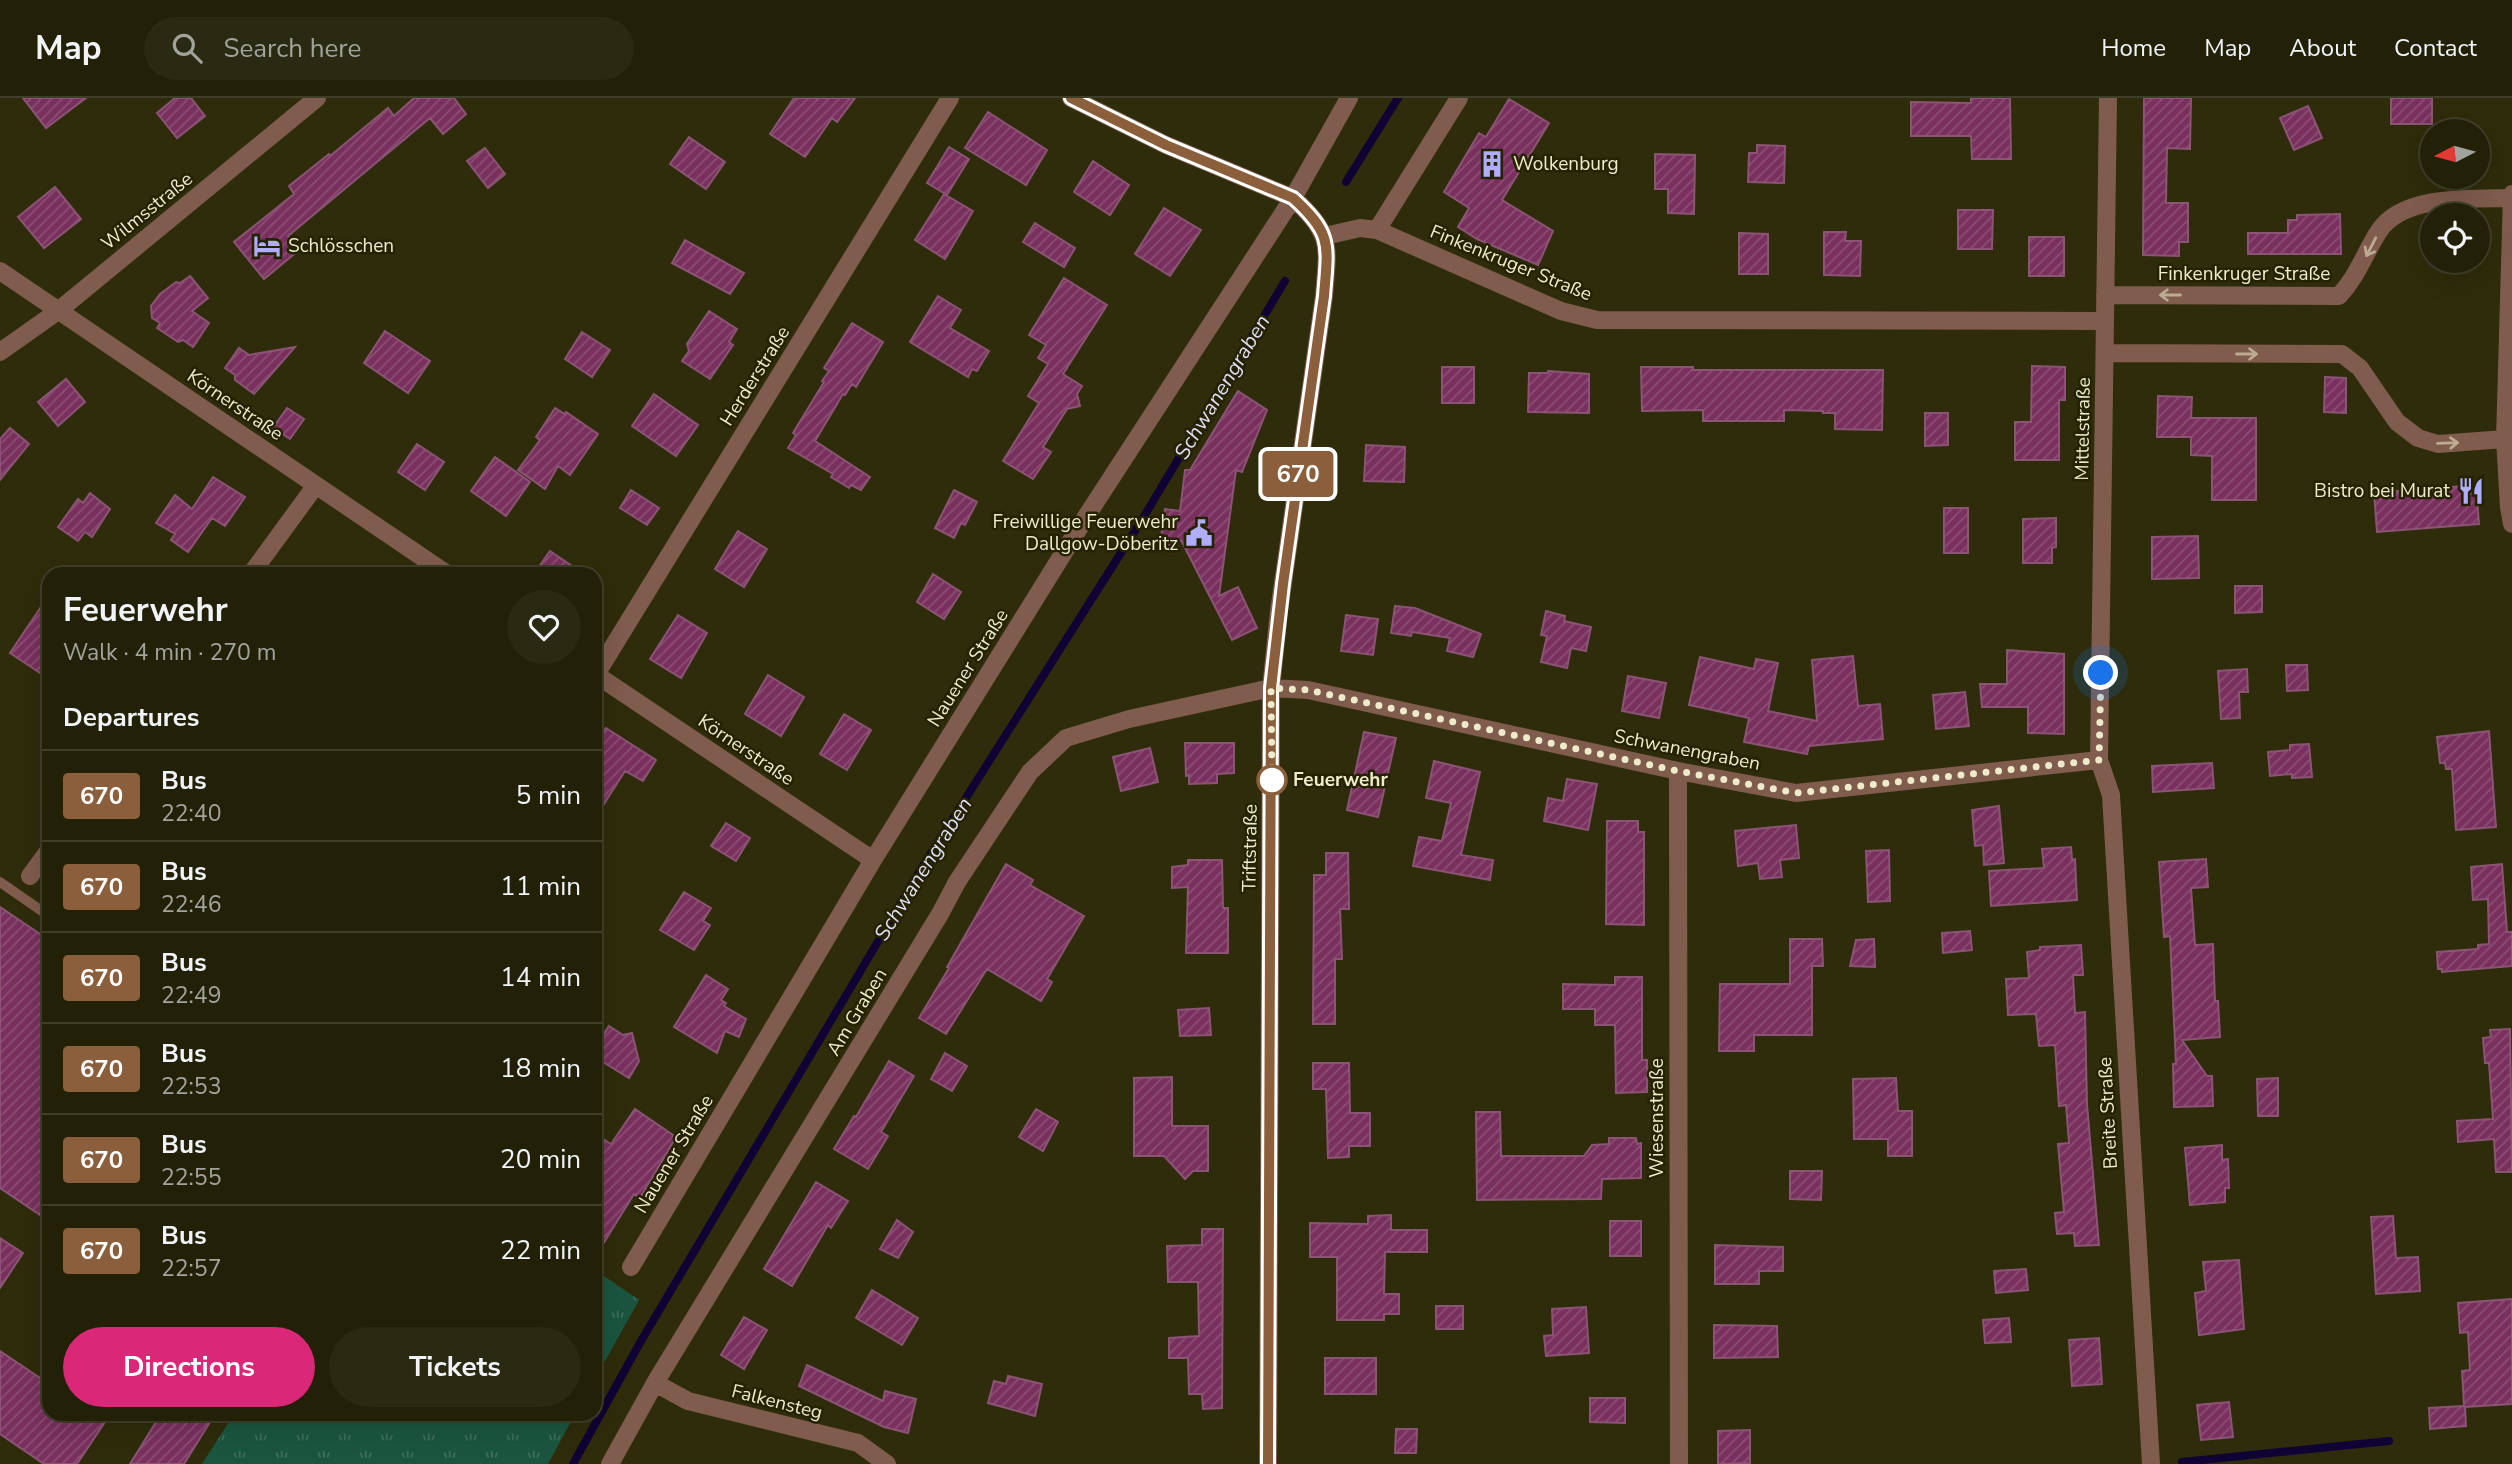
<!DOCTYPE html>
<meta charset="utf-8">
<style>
:root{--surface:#222108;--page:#2a2912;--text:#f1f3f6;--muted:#a2a39c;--line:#3f3e29;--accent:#db2777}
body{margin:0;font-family:"Nunito Sans",sans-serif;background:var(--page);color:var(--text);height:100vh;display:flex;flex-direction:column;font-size:26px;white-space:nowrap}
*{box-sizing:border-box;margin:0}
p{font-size:23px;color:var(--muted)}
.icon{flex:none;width:38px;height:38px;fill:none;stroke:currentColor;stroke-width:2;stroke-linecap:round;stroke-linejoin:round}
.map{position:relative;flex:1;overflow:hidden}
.sheet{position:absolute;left:42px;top:469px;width:560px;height:854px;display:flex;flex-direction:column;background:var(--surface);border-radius:21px;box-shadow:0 7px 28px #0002,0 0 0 2px var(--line)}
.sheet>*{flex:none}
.badge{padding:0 14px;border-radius:5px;font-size:24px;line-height:46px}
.needle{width:46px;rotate:264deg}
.tools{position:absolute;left:2420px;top:21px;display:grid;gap:14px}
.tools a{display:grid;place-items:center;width:70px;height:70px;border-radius:50%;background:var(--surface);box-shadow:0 7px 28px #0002,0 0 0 2px var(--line);font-size:35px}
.you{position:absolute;width:35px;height:35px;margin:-18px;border:5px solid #fff;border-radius:50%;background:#1a73e8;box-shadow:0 0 0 10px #1a73e833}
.map>.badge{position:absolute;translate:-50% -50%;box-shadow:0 0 0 4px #fff}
h2{padding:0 21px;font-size:26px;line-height:63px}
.round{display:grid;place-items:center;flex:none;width:74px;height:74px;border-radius:37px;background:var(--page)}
.summary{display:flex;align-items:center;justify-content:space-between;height:119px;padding:0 21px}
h1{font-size:33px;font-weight:700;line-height:52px}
.action{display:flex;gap:14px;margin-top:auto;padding:14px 21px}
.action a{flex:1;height:80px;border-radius:42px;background:var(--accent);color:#fff;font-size:28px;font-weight:700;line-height:80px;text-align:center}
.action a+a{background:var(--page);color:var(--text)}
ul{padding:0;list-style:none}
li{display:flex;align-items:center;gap:21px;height:91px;padding:0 21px;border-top:2px solid var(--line)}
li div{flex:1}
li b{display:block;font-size:26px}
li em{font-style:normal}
li .badge{min-width:77px;font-weight:700;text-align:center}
header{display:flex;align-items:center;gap:42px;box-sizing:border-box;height:98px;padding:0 35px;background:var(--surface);border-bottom:2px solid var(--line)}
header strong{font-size:33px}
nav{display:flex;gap:38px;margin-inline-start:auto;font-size:24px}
.search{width:490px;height:63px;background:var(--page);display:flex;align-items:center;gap:18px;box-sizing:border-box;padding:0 24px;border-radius:38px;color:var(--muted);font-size:26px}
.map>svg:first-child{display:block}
</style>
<header>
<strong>Map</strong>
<div class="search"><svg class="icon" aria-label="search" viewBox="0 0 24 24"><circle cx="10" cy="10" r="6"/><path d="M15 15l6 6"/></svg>Search here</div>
<nav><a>Home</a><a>Map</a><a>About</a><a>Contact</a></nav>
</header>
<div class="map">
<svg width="2512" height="1366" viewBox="0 0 2512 1366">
<defs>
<pattern id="grass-tufts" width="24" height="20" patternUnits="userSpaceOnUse" patternTransform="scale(1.75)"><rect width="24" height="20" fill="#1a553f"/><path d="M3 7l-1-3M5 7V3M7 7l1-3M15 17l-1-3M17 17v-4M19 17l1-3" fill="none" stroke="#3c6e59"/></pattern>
<pattern id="building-hatch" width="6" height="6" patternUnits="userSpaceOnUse" patternTransform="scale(1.75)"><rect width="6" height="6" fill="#79305e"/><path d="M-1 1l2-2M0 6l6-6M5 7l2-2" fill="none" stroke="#8c4e74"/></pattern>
</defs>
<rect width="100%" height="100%" fill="#2e2c0a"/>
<path fill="url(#grass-tufts)" d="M595,1172L639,1202L595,1281Z
M234,1316H575L548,1366H202Z"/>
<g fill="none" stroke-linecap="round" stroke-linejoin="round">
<path stroke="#0f0235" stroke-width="8" d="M1346,84L1398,0
M2182,1364L2389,1343
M573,1366L641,1243L921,771L1143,420L1285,183"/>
</g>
<path fill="url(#building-hatch)" stroke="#8b5474" stroke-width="2" d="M23,0H86L46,30Z
M175,0H191L205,18L177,40L157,15Z
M414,0H454L466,16L443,36L430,20L288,138L299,152L264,181L234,144L294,96L289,88L329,56L330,58L388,10L394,18Z
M794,0H855L837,24L832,20L805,59L770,36Z
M1971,0H2010L2011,61H1972L1971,38H1911V4L1971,5Z
M2144,0H2191L2190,51L2167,50L2166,105H2188V144H2179V158L2143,157Z
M2391,0H2432V26H2391Z
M1509,1L1549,25L1502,102L1553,133L1538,167L1477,141L1458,129L1469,110L1444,94L1479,35L1486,39Z
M2308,8L2322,40L2294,52L2280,20Z
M988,14L1047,52L1026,87L965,50Z
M689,39L725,64L706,91L670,66Z
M1757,47L1785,48L1784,85L1748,84L1749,55H1757Z
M949,49L969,61L947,97L927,85Z
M485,50L505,76L488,90L467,63Z
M1655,56L1695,57L1694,116L1668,115V91H1655Z
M1093,63L1129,87L1110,117L1074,94Z
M55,89L81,121L44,150L18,119Z
M944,96L973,113L945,161L915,142Z
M1164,110L1201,132L1170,178L1135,156Z
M1958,112H1993L1992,151H1958Z
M2340,116L2341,156H2248V135H2288V122H2297V117Z
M1035,125L1075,150L1064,169L1023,144Z
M1824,134H1846L1845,143H1861L1860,178L1824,177Z
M1739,135L1768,136V176H1739Z
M2029,139H2064V178H2029Z
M685,142L744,175L730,196L672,165Z
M190,178L208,200L192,213L209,225L193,249L183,242L178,244L157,230L160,225L152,220L151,208L160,196L176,184L180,185Z
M1064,180L1107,207L1063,276L1082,288L1077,296L1080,308L1067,311L1043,349L1051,354L1033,381L1003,363L1039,305L1028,298L1048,266L1038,260L1046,247L1029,237Z
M938,198L961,212L950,230L989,253L977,273L972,271L968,279L910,244Z
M709,213L737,231L729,244L733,247L710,281L682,263L689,253L687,246Z
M852,225L883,244L856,289L852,286L845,297L843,296L815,343L870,379L861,392L851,387L849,390L831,379L833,376L788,350L796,337L793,335L824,284L822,283L829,273L824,270Z
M385,233L430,263L408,295L364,265Z
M582,234L610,252L592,279L565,261Z
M295,249L254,296L235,282V277L225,270L239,250L249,257Z
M2032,268L2065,269V302H2059V362H2015V324H2031Z
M1442,269H1474V305H1442Z
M1641,269H1693V272H1883L1882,332L1835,331V315H1823V313L1784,312V323H1703V312L1642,313Z
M1548,273L1589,276V315L1528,314L1529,275H1548Z
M2325,279L2346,280V315L2324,314Z
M66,281L85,304L58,328L38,304Z
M1238,293L1267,312L1242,374L1236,372L1219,498L1238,489L1257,530L1232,542L1181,442L1159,452L1165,411L1180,413L1185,372H1190Z
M654,296L698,327L676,358L632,328Z
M2158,298L2192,299L2191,320H2256V402H2212V358L2191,357V339H2157Z
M287,310L304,321L290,341L273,330Z
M555,310L565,316L566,314L598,336L570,377L558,368L545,391L518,372L540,342L536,339Z
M1925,315H1948V347L1925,348Z
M10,330L29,346L0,382V341Z
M417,346L444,364L425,392L398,374Z
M1366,347L1405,349L1404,384L1364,383Z
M495,359L530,384L506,418L471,393Z
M213,379L245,399L225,428L212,420L188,454L171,442L175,436L156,425L175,397L192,411Z
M2476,387L2479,426L2377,434L2374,395Z
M631,392L659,410L647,427L620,410Z
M954,392L977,404L965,427L961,425L954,440L935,430Z
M90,395L110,411L92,439L85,434L78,443L58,429L78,401L83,405Z
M1944,410H1968V455H1944Z
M2056,420V449L2052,450V465H2023V421Z
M738,433L767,451L744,489L715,471Z
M2198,438L2199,480L2152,481V439Z
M550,453L584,476H534Z
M933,476L961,494L944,521L917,504Z
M2235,488H2262V514L2235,515Z
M49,497V581L10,555Z
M1395,508L1415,510L1481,536L1473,559L1447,553L1450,540L1412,534L1411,538L1391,535Z
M1546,513L1565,518L1564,523L1591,529L1586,553L1571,550L1567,570L1541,564L1547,538L1541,537Z
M678,517L707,535L681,580L650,561Z
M1346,517L1378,521L1373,557L1341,553Z
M2007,552L2064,556V636L2028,635V609H1982L1980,586H2007Z
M1853,558L1858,608L1880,606L1883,641L1809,648L1807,656L1744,644L1749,620L1689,607L1700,559L1754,571L1756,561L1778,565L1768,613L1817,623L1812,562Z
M2286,567H2307L2308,592L2287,593Z
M2247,571L2248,594H2239L2240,620L2221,621L2218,573Z
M768,577L804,599L781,638L745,616Z
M1628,578L1666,585L1659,620L1622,613Z
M1965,594L1969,628L1936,631L1933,597Z
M844,616L871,632L847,672L820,656Z
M606,630L656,662L643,683L625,673L595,720V647Z
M2489,633L2496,729L2456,732L2452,671H2446L2445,665H2440L2437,639Z
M1364,634L1396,640L1378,719L1347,712Z
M1185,645H1234V675L1217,676V685L1189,686V677L1186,678Z
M2309,646L2312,679L2292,680V676L2270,678L2268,654L2290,652V647Z
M1150,650L1158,684L1121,693L1113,659Z
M1434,663L1480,674L1461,757L1493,762L1490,782L1413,768L1419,739L1442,743L1451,705L1426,700Z
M2212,665L2214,690L2153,694L2152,668Z
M1567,681L1597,686L1588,732L1544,723L1548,700L1563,703Z
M1999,708L2004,765L1984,767L1983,747L1975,748L1972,712Z
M1607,723H1638V734H1644V827L1606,826Z
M726,725L750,740L736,763L711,748Z
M1796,727L1799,760L1780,762L1782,779L1760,781L1758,765L1738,768L1735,733Z
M2071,749L2072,762L2075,761L2077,802L1991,808L1989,773L2044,770L2042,751Z
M1889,752L1890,803L1868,804L1866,753Z
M1326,755H1348L1349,811H1340L1342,861H1335V926H1313L1314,777H1326Z
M2206,761L2208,789L2191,790L2195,847L2213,846L2215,903H2218L2220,939L2182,942L2207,978H2212L2213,1008L2174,1009L2173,966H2176L2170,838L2164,839L2159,764Z
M1188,762H1222L1223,810H1228V855H1186L1188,789L1172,790V769L1188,767Z
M1006,766L1033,782L1030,787L1084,818L1047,881L1052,884L1041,903L987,871L946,936L919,920L949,870L947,869L955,855Z
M2502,766L2507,834H2512V868L2442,874V871H2438L2437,854L2478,851V847L2489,846L2488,801L2473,802L2471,769Z
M684,794L711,810L703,823L710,827L694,852L660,832Z
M0,809L49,842V1123L0,1090Z
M1970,833L1972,852L1943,855L1942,835Z
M1790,841H1822L1823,868H1812V937H1754V953H1719L1720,886H1790Z
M1874,841L1875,869L1850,868L1856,842Z
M2081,847L2083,877H2073L2075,915L2085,914L2087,1006L2099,1147L2075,1148L2074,1135L2057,1136L2055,1115L2064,1114L2058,1046L2069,1045L2066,1007L2059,1008L2055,947L2039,948L2036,916L2008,917L2006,881L2029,880L2027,854L2040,852V849Z
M706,877L728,891L721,902L726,905L724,908L746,921L739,939L725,933L717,955L674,929Z
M1615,879H1642V962H1647V994L1616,995L1615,927H1595V911H1563V886L1615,887Z
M1209,910L1211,937L1180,938L1178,912Z
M609,928L623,937L632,935L639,963L629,980L595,959V950Z
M2510,931L2512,1074H2496L2494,1041L2458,1044L2457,1023L2493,1021L2489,965H2485L2483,940L2491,939L2490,932Z
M945,955L967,968L952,993L931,981Z
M889,963L914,978L881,1034L888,1038L868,1071L834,1051L854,1018L856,1019Z
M1313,965H1349L1350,1015H1370V1048H1349V1059L1328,1060L1326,991H1313Z
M1172,979V1028H1208V1073H1193L1185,1081L1164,1058H1134V980Z
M1896,980L1898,1013H1912V1058H1888V1041H1854L1853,981Z
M2278,980V1018H2258L2257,981Z
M635,1011L676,1039L640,1100L634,1096L595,1159V1036L611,1046Z
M1036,1011L1058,1024L1043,1053L1019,1039Z
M1476,1014H1500L1501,1058H1584L1592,1047L1609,1046V1040H1636L1637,1046L1641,1045V1080L1602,1081L1601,1101L1477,1102Z
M2222,1047V1062L2228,1061L2229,1090H2225V1104L2190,1107L2185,1050Z
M1790,1073H1822L1821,1102L1790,1101Z
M816,1084L848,1103L831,1130L828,1127L792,1188L764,1171Z
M1391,1117V1132H1427V1154H1385L1384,1196H1399V1216H1384V1222H1337V1159H1310V1125L1368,1126V1118Z
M2393,1118L2396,1160L2418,1159L2420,1193L2376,1196L2371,1119Z
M897,1122L913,1134L898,1160L880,1151Z
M1610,1123H1641V1158H1610Z
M1202,1131H1223L1222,1310L1203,1311L1202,1296H1189L1188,1260H1169V1240L1199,1238L1198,1184H1168L1167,1148L1202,1147Z
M0,1140L23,1155L0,1190Z
M1715,1147L1783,1149V1173H1759V1186H1715Z
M2239,1162L2244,1231L2199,1237L2195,1195L2206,1193L2203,1164Z
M2026,1171L2028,1192L1996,1195L1994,1173Z
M872,1192L918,1220L902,1247L856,1220Z
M2512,1201V1306L2465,1309L2466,1328L2430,1331L2429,1310L2464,1308L2462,1273L2470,1272L2468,1234L2460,1235L2458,1205Z
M1436,1208H1463V1231H1436Z
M1586,1209L1589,1255L1546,1258L1544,1238L1553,1237L1552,1211Z
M744,1219L767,1232L744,1271L721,1257Z
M2009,1220L2011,1244L1985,1245L1983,1222Z
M1714,1227L1777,1228L1778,1259L1714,1260Z
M2099,1240L2102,1286L2072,1288L2069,1242Z
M0,1253L49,1286V1316H94L105,1324L77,1366H44L0,1336Z
M1325,1260H1376V1296H1325Z
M807,1267L883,1303L885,1293L916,1301L908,1335L884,1329L799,1288Z
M1008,1278L1042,1286L1035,1318L988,1305L994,1283L1006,1286Z
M1590,1300H1625V1325L1590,1324Z
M2229,1304L2233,1339L2201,1342L2197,1307Z
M161,1316H215L184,1366H130Z
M1396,1331H1417L1416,1355H1395Z
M1750,1332V1365L1718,1366V1333Z"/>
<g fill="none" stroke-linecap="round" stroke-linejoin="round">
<path stroke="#7f5c4d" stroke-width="10" d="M0,784L49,818"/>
<path stroke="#7f5c4d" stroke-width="18" d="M1071,0L1166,47L1293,100C1333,136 1328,148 1324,198L1279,513L1271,590L1268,1366
M2108,0L2099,662L2111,697L2151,1366
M2512,96L2505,341L2509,409L2512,426
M1377,132L1459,0
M1325,138L1360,130L1377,132L1561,213L1597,222L2105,223
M0,173L447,476
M2105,197L2339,198C2359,176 2364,156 2379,133C2403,96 2473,101 2512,100
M2105,255L2342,256L2360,270L2397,324L2418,340L2438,346L2505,341
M251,476L316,387
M595,576L873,762
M595,578L950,0
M1678,673L1679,1366
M30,778L49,752
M631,1169L873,762L1084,422L1293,100L1349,0
M655,1285L688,1303L858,1345L887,1366
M610,1366L655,1285L940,816L957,784L1030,674L1066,640L1129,621L1271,590L1308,592L1678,673L1796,695L2099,662"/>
<path stroke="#7f5c4d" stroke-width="18" d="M0,254L58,213L317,0"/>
</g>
<defs><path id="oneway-shaft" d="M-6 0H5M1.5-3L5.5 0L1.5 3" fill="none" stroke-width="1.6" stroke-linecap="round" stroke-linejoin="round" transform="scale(1.75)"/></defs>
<g stroke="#bcab92">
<use href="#oneway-shaft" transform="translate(2371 149) rotate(117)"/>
<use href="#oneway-shaft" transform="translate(2170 197) rotate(-180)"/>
<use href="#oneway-shaft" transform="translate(2247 256)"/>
<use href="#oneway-shaft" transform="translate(2448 345) rotate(-2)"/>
</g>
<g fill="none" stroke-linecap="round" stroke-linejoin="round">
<defs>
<path id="line" d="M1071,0L1166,47L1293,100C1333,136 1328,147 1324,198L1283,486L1271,590L1268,1366"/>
</defs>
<use href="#line" stroke="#fff" stroke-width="16"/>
<use href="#line" stroke="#8b5e3c" stroke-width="10"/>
<path stroke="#edebcb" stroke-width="7" stroke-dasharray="0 12.6" d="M1272,682L1271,590L1308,592L1678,673L1796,695L2099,662L2101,575"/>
</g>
<defs>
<symbol id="building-bare" viewBox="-9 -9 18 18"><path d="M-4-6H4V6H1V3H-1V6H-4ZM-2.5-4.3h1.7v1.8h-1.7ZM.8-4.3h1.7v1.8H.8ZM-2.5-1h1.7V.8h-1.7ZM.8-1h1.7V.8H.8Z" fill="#b0aefa" stroke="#252201" stroke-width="2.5" paint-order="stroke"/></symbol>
<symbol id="hotel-bare" viewBox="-9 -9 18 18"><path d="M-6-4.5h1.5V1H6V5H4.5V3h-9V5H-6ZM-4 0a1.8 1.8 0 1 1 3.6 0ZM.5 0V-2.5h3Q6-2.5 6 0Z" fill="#b0aefa" stroke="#252201" stroke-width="2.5" paint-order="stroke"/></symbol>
<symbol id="restaurant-bare" viewBox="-9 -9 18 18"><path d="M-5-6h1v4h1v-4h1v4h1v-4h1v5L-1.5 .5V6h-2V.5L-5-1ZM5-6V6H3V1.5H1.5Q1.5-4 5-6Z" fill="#b0aefa" stroke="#252201" stroke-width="2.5" paint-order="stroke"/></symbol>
<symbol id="civic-bare" viewBox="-9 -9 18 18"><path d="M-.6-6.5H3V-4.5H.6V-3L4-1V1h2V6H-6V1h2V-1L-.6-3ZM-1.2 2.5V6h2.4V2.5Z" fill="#b0aefa" stroke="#252201" stroke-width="2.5" paint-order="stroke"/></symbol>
</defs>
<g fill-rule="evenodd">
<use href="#building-bare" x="1473" y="47" width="38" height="38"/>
<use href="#hotel-bare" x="248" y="129" width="38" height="38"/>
<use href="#restaurant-bare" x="2452" y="374" width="38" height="38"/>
<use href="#civic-bare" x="1180" y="416" width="38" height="38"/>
</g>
<circle fill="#fff" stroke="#8b5e3c" stroke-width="3.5" cx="1272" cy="682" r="14"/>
<g text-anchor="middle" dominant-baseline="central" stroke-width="5" stroke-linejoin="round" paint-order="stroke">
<g font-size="19" fill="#edebcb" stroke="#252201" text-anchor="start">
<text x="1513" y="66">Wolkenburg</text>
<text x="288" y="148">Schlösschen</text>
<text x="2450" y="393" text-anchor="end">Bistro bei Murat</text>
<text x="1178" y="424" text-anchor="end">Freiwillige Feuerwehr<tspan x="1178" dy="22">Dallgow-Döberitz</tspan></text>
</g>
<g font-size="19" fill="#edebcb" stroke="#252201">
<text transform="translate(147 113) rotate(-39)">Wilmsstraße</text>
<text transform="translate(1511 165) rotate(22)">Finkenkruger Straße</text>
<text x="2244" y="176">Finkenkruger Straße</text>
<text transform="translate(755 278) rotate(-58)">Herderstraße</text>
<text transform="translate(235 307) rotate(34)">Körnerstraße</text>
<text transform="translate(2083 331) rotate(-89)">Mittelstraße</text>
<text transform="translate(968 570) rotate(-58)">Nauener Straße</text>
<text transform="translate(746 652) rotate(34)">Körnerstraße</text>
<text transform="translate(1687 652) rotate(11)">Schwanengraben</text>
<text transform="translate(1250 750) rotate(-89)">Triftstraße</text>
<text transform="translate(857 914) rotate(-59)">Am Graben</text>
<text transform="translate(2108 1015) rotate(-93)">Breite Straße</text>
<text transform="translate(1657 1020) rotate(-90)">Wiesenstraße</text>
<text transform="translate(674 1056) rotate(-59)">Nauener Straße</text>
<text transform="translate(777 1304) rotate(14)">Falkensteg</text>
</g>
<g font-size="19" font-weight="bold" fill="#edebcb" stroke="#252201" text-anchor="start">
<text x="1293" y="682">Feuerwehr</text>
</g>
<g font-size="21" font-style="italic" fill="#dedef4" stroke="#252201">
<text transform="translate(1222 289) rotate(-59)">Schwanengraben</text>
<text transform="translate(923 771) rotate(-58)">Schwanengraben</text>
</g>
</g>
</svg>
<div class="tools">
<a><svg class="needle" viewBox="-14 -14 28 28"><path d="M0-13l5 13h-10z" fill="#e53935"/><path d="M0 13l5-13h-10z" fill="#a2a39c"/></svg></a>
<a><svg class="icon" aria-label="locate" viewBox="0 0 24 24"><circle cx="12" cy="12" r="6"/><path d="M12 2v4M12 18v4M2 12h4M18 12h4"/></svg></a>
</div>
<div class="you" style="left:2101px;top:575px"></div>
<b class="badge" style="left:1298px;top:376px;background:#8b5e3c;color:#fff">670</b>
<section class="sheet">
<div class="summary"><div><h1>Feuerwehr</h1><p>Walk · 4 min · 270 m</p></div><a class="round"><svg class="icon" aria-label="heart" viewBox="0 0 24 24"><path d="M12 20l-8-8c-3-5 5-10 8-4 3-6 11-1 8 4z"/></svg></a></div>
<h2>Departures</h2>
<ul>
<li><span class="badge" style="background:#8b5e3c;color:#fff">670</span><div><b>Bus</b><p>22:40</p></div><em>5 min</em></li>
<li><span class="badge" style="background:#8b5e3c;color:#fff">670</span><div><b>Bus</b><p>22:46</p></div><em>11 min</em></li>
<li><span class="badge" style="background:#8b5e3c;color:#fff">670</span><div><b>Bus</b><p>22:49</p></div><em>14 min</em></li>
<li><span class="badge" style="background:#8b5e3c;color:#fff">670</span><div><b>Bus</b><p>22:53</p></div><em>18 min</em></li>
<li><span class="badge" style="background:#8b5e3c;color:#fff">670</span><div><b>Bus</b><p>22:55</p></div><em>20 min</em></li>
<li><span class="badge" style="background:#8b5e3c;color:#fff">670</span><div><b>Bus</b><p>22:57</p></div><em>22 min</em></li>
</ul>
<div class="action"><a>Directions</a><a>Tickets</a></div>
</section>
</div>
